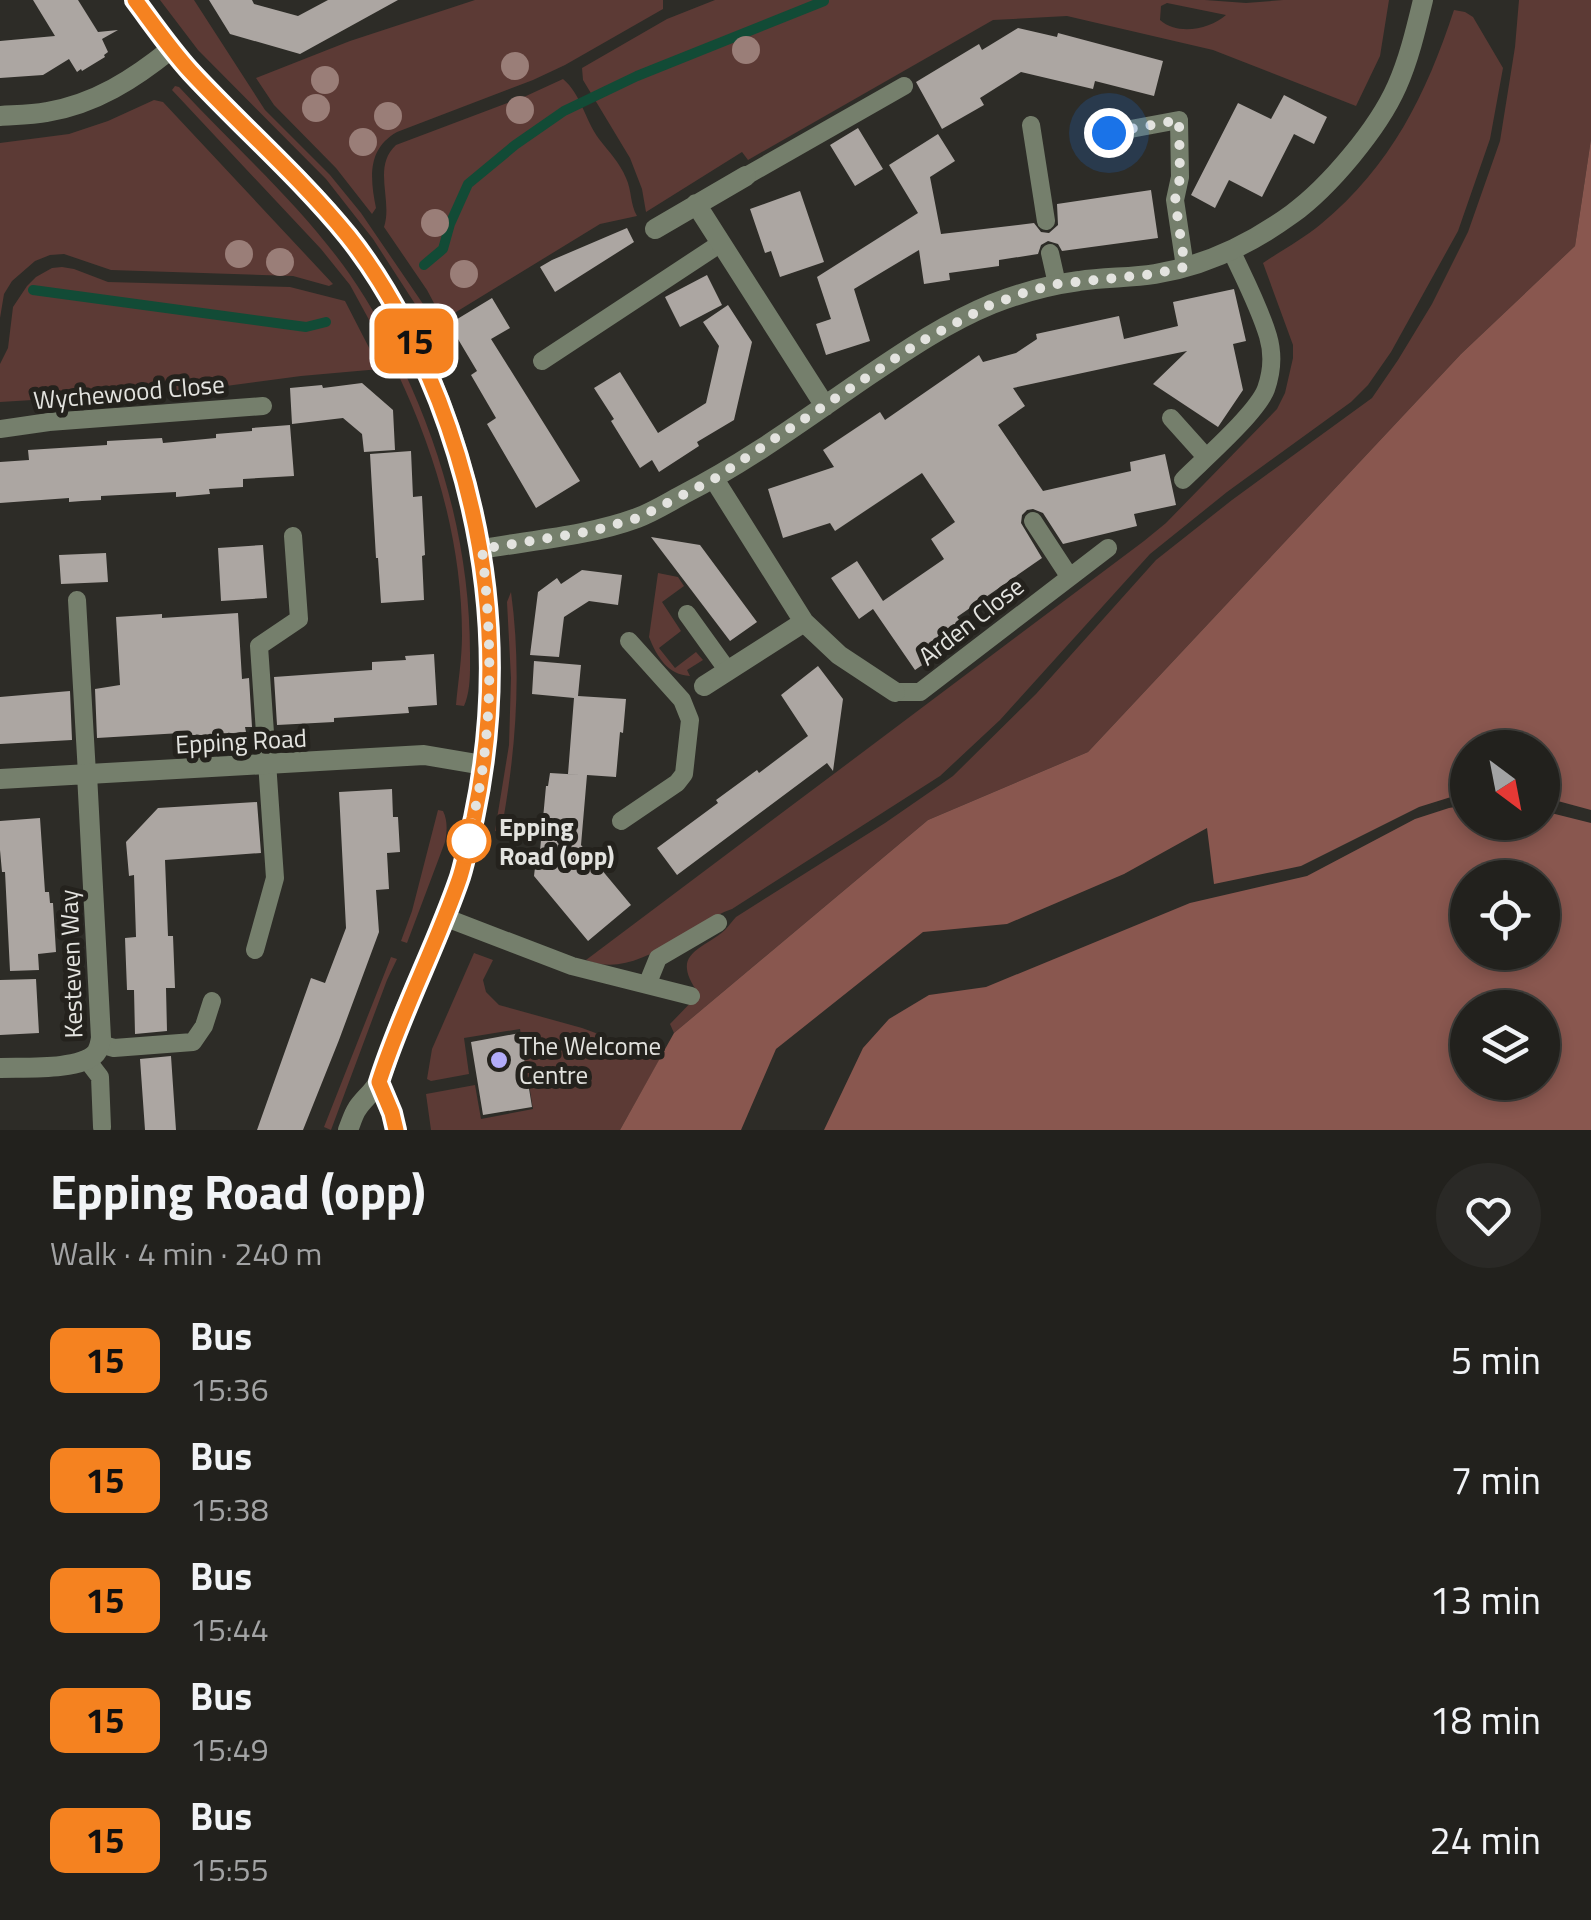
<!DOCTYPE html>
<meta charset="utf-8">
<style>
:root{--surface:#22211d;--page:#2a2926;--text:#f1f3f6;--muted:#a2a3a4;--line:#3f3e3b}
body{margin:0;font-family:"Titillium Web",sans-serif;background:var(--page);color:var(--text);height:100vh;display:flex;flex-direction:column;font-size:38px;white-space:nowrap}
*{box-sizing:border-box;margin:0}
p{font-size:32px;color:var(--muted)}
.icon{flex:none;width:55px;height:55px;fill:none;stroke:currentColor;stroke-width:2;stroke-linecap:round;stroke-linejoin:round}
.map{position:relative;height:1130px;overflow:hidden}
.drawer{display:flex;flex-direction:column;background:var(--surface);flex:1}
.drawer>*{flex:none}
.badge{padding:0 20px;border-radius:15px;font-size:35px;line-height:65px}
.needle{width:65px;rotate:148deg}
.fabs{position:absolute;left:1450px;top:730px;display:grid;gap:20px}
.fabs a{display:grid;place-items:center;width:110px;height:110px;border-radius:50%;background:var(--surface);box-shadow:0 5px 15px #0003,0 0 0 2px var(--line);font-size:50px}
.you{position:absolute;width:50px;height:50px;margin:-25px;border:8px solid #fff;border-radius:50%;background:#1a73e8;box-shadow:0 0 0 15px #1a73e833}
.map>.badge{position:absolute;translate:-50% -50%;box-shadow:0 0 0 5px #fff}
.round{display:grid;place-items:center;flex:none;width:105px;height:105px;border-radius:52px;background:var(--page)}
.headline{display:flex;align-items:center;justify-content:space-between;height:170px;padding:0 50px}
h1{font-size:48px;font-weight:700;line-height:75px}
ul{padding:0;list-style:none}
li{display:flex;align-items:center;gap:30px;height:120px;padding:0 50px}
li div{flex:1}
li b{display:block;font-size:38px}
li em{font-style:normal}
li .badge{min-width:110px;font-weight:700;text-align:center}
.map>svg:first-child{display:block}
</style>
<div class="map">
<svg width="1591" height="1130" viewBox="0 0 1591 1130">
<rect width="100%" height="100%" fill="#2d2c27"/>
<path fill="#5c3a35" fill-rule="evenodd" d="M160,0H194L265,110L330,175L361,213L436,323L430,327L373,239L326,179L198,50Z
M475,0H663V9L565,65L533,80L397,132C367,149 370,178 376,208L372,214L336,168L274,105L256,78L350,41Z
M715,0H1205L1246,3L1283,0H1389L1380,56L1356,106L1213,50L1067,16L993,20L748,160L742,152L646,212L642,189L630,158L583,80L582,68L667,19ZM1167,3L1226,15C1210,29 1178,36 1160,20L1161,6Z
M1519,0H1591V139L1575,246L1461,354L1088,752L928,820L674,1033L670,1024L699,994C669,953 701,951 725,930C729,926 732,921 736,917L885,823L953,776L1036,694L1156,560L1232,500L1372,398L1398,360L1432,304L1468,232L1500,141L1515,47Z
M1454,10L1465,12L1473,17L1503,68L1490,139L1458,231L1391,352L1368,385L1351,402L1227,492L1150,554L1000,720L940,776L732,909C686,925 638,981 586,960L1144,541L1166,523L1277,409L1285,393L1293,358V345L1263,263C1282,250 1303,239 1321,224C1391,166 1426,95 1454,10Z
M563,79C581,94 585,120 599,139C609,152 620,163 626,178C632,191 630,204 637,216L600,224L443,320L427,290L384,227C393,200 372,167 396,145L526,96Z
M175,86L179,87C257,171 342,239 391,346L385,349L350,285L321,249L172,90Z
M154,100L163,102L333,284L329,286L293,276L111,270L64,254L50,255L35,261L12,281L4,294L0,318V143L69,134L108,121Z
M62,267L74,269L108,282L290,287L345,301L380,369L301,376L196,390L0,402V364L8,348L13,307L27,286L36,277L52,268Z
M403,369C445,458 470,554 470,653C470,670 471,691 464,706L456,705C458,682 462,659 462,635C462,544 436,454 397,372Z
M658,573L678,577L684,586L662,602L681,631L659,648L675,668L696,652L703,660L687,670L690,676C668,675 657,657 649,637Z
M511,592C522,673 516,752 501,832L495,831L509,745L511,678L507,602Z
M438,810L443,811C448,821 447,832 445,842L407,943L401,941L412,911Z
M474,953L493,960L483,980L486,992L499,1005L582,1028L661,1057L620,1130H431L426,1094L475,1085L481,1119L533,1109L520,1029L464,1038L469,1074L431,1081L427,1079L432,1049Z
M391,957L397,959L387,980L331,1130L324,1127Z"/>
<path fill="#89574f" fill-rule="evenodd" d="M1591,139V810L1543,797L1542,748H1468L1467,792L1419,807L1301,866L1214,884L1207,828L1124,874L1007,924L923,932L776,1049L741,1130H620L674,1033L928,820L1088,752L1461,354L1575,246Z
M1467,805L1468,822H1542L1543,811L1591,823V1130H824L863,1048L889,1019L929,995L986,987L1190,903L1307,876L1415,819L1449,808ZM1468,878H1542V952H1468ZM1468,1008H1542V1082H1468Z"/>
<g fill="none" stroke-linecap="round" stroke-linejoin="round">
<path stroke="#124b36" stroke-width="10" d="M424,265L443,249L450,224L468,184L515,145L564,111L637,76L824,1
M33,290L306,327L326,322"/>
</g>
<path fill="#aca6a2" d="M33,0H78L98,32L118,30L102,39L108,52L104,55L105,57L82,71L81,69L77,72L69,59L43,75L0,78V41L55,36Z
M209,0H252L254,4L298,16L328,0H398L300,54L230,34Z
M1018,28L1057,37L1058,33L1163,61L1154,96L1095,81L1093,89L1021,72L980,98L984,105L942,129L916,82L979,44L982,50Z
M1284,95L1327,117L1314,144L1294,134L1262,197L1229,180L1215,208L1191,195L1238,103L1271,119Z
M858,128L883,169L855,186L830,145Z
M938,134L955,161L930,177L941,234L1034,223L1041,232L1049,233L1058,225L1057,204L1151,190L1158,238L1062,251L1058,244L1048,241L1041,245L1038,254L999,260V266L949,273L950,280L924,284L919,250L854,289L870,341L826,355L816,324L831,319L817,277L918,213L889,165Z
M800,191L824,262L780,277L771,251L765,253L750,209Z
M627,228L634,242L555,292L540,267L552,260Z
M707,275L722,305L680,327L665,297Z
M1234,289L1246,341L1233,344L1243,390L1218,427L1153,384L1187,351L1129,363L1126,349L1129,363L1013,388L1025,406L998,425L1043,491L1131,471L1130,462L1165,454L1176,505L1134,514L1137,526L1063,544L1043,513L1033,509L1027,510L1022,515L1021,523L1042,558L957,617L968,634L915,670L873,609L859,619L831,578L857,561L883,601L944,559L931,539L955,522L922,473L835,531L830,523L783,538L768,489L834,467L823,450L880,412L885,420L979,355L983,362L1016,353L1037,339L1036,334L1119,316L1124,339L1178,326L1173,302Z
M492,298L510,328L491,339L580,481L536,508L487,424L496,418L471,375L477,371L449,324Z
M728,305L752,342L734,420L697,442L699,446L659,472L652,460L640,468L611,421L614,419L594,388L620,372L658,433L706,403L719,346L703,322Z
M362,383L393,410L395,450L364,452L362,434L343,418L292,424L290,388L322,385L323,388Z
M290,425L294,476L243,479V487L209,489L210,494L176,497V492L101,496V500L82,501L69,502V498L0,503V462L29,460L28,450L107,445V441L162,438L163,443L216,438V434L252,431V428Z
M411,451L413,497L422,496L425,555L422,556L424,600L381,603L378,558H376L370,454Z
M651,537L700,545L757,622L730,641Z
M263,545L267,598L221,601L218,548Z
M106,553L108,582L61,584L59,555Z
M582,570L622,575L618,605L589,601L564,617L559,657L530,655L538,592L557,578L561,584Z
M238,613L242,679L249,678L252,727H245L246,732L209,735H181V733L97,738L95,689L120,685L116,617L162,614V618Z
M434,654L437,705L408,707L409,713L334,718V722L277,725L274,677L372,670V662L406,660L405,656Z
M534,661L581,665L578,696L626,699L623,733L620,732L616,777L587,775L581,845L631,905L588,941L534,876L537,850L540,851L546,786H548L550,773L583,775L568,774L574,698L532,694Z
M818,666L843,699L833,771L827,763L677,875L657,848L718,803L716,800L757,770L759,773L808,736L781,695Z
M70,691L72,740L0,744V697Z
M392,789L393,817H398L400,852L387,853L389,889L376,890L379,932L339,1040L303,1130H257L311,978L325,983L346,928L339,792Z
M257,802L261,853L165,860L168,936H173L175,988H166L167,1031L135,1034L134,990H127L125,938L136,937L134,875L129,876L126,842L158,808Z
M40,818L45,892H49L50,903H53L56,952L38,954L39,970L10,971L5,872H2L0,850V821Z
M36,979L39,1033L0,1035V980Z
M520,1033L532,1107L483,1115L471,1042Z
M171,1056L176,1130H145L140,1059Z"/>
<g fill="none" stroke-linecap="round" stroke-linejoin="round">
<path stroke="#757f6c" stroke-width="18" d="M1031,125L1046,221
M1109,133L1179,120L1180,177L1175,200L1185,267
M746,176L904,86
M1050,253L1057,284
M542,361L721,243
M1171,418L1206,457
M0,429L49,422L263,406
M1183,480C1203,460 1257,413 1266,389C1272,372 1273,353 1268,336C1259,306 1244,278 1231,250
M1033,521L1069,576
M77,600L87,774
M687,614L728,671
M895,692H920L1108,548
M621,821L677,783L684,774L690,720L682,700L629,641
M444,917L572,966L691,996
M255,950L275,878L259,646L299,619L293,536
M647,985L658,958L718,923
M100,1044L114,1048L193,1042L204,1026L212,1001
M87,1060L100,1077L102,1127"/>
<path stroke="#757f6c" stroke-width="20" d="M135,0C153,24 170,49 191,71C243,129 306,179 352,241C473,405 515,619 474,816C470,836 466,856 460,875C446,923 422,969 403,1015C394,1036 389,1059 380,1079C375,1091 363,1099 357,1109C353,1115 351,1123 348,1130
M0,116C15,115 32,115 47,112C95,104 134,79 171,49
M696,204L825,406
M655,229L746,176
M714,479L804,622L839,655L895,692
M482,549C533,540 588,536 637,518C653,512 669,502 684,494C749,461 808,417 868,376C908,349 948,322 992,304C1020,293 1049,285 1079,281C1104,277 1130,278 1155,274C1204,266 1252,243 1292,214C1329,187 1378,129 1397,86C1409,59 1416,29 1423,0
M704,686L804,622
M0,779L424,755L483,765
M0,1068C23,1067 80,1071 96,1053C99,1049 100,1044 101,1038L87,774
M379,1082L392,1113L396,1130"/>
</g>
<g fill="#9a7e78">
<circle cx="746" cy="50" r="14"/>
<circle cx="515" cy="66" r="14"/>
<circle cx="325" cy="80" r="14"/>
<circle cx="316" cy="108" r="14"/>
<circle cx="520" cy="110" r="14"/>
<circle cx="388" cy="116" r="14"/>
<circle cx="363" cy="142" r="14"/>
<circle cx="435" cy="223" r="14"/>
<circle cx="239" cy="254" r="14"/>
<circle cx="280" cy="262" r="14"/>
<circle cx="464" cy="274" r="14"/>
</g>
<g fill="none" stroke-linecap="round" stroke-linejoin="round">
<defs>
<path id="line" d="M135,0C153,24 170,49 191,72C242,127 300,177 348,236C387,285 416,343 439,401C491,537 504,676 474,818C469,838 466,858 460,877C436,947 401,1012 379,1082L392,1113L396,1130"/>
</defs>
<use href="#line" stroke="#fff" stroke-width="22"/>
<use href="#line" stroke="#f58220" stroke-width="15"/>
<path stroke="#e3e3df" stroke-width="10" stroke-dasharray="0 18" d="M469,841C473,816 480,791 483,765C493,693 490,621 482,549L592,531L638,518L714,479L920,342L988,306L1026,292L1057,284L1154,274L1185,267L1175,200L1180,178L1179,120L1109,133"/>
</g>
<circle fill="#fff" stroke="#f58220" stroke-width="5" cx="469" cy="841" r="20"/>
<circle fill="#b3acf9" stroke="#24221d" stroke-width="4" cx="499" cy="1060" r="10"/>
<g text-anchor="middle" dominant-baseline="central" stroke-width="10" stroke-linejoin="round" paint-order="stroke">
<g font-size="25" fill="#e3e3df" stroke="#24221d">
<text transform="translate(129 392) rotate(-5)">Wychewood Close</text>
<text transform="translate(971 621) rotate(-38)">Arden Close</text>
<text transform="translate(241 741) rotate(-3)">Epping Road</text>
<text transform="translate(71 964) rotate(-92)">Kesteven Way</text>
</g>
<g font-size="25" font-weight="bold" fill="#e3e3df" stroke="#24221d" text-anchor="start">
<text x="499" y="827">Epping<tspan x="499" dy="29">Road (opp)</tspan></text>
</g>
<g font-size="25" fill="#e3e3df" stroke="#24221d" text-anchor="start">
<text x="519" y="1046">The Welcome<tspan x="519" dy="29">Centre</tspan></text>
</g>
</g>
</svg>
<div class="fabs">
<a><svg class="needle" viewBox="-14 -14 28 28"><path d="M0-13l5 13h-10z" fill="#e53935"/><path d="M0 13l5-13h-10z" fill="#a2a3a4"/></svg></a>
<a><svg class="icon" aria-label="locate" viewBox="0 0 24 24"><circle cx="12" cy="12" r="6"/><path d="M12 2v4M12 18v4M2 12h4M18 12h4"/></svg></a>
<a><svg class="icon" aria-label="layers" viewBox="0 0 24 24"><path d="M12 4l9 5-9 5-9-5zM3 14l9 5 9-5"/></svg></a>
</div>
<div class="you" style="left:1109px;top:133px"></div>
<b class="badge" style="left:414px;top:341px;background:#f58220;color:#111">15</b>
</div>
<section class="drawer">
<div class="headline"><div><h1>Epping Road (opp)</h1><p>Walk · 4 min · 240 m</p></div><a class="round"><svg class="icon" aria-label="heart" viewBox="0 0 24 24"><path d="M12 20l-8-8c-3-5 5-10 8-4 3-6 11-1 8 4z"/></svg></a></div>
<ul>
<li><span class="badge" style="background:#f58220;color:#111">15</span><div><b>Bus</b><p>15:36</p></div><em>5 min</em></li>
<li><span class="badge" style="background:#f58220;color:#111">15</span><div><b>Bus</b><p>15:38</p></div><em>7 min</em></li>
<li><span class="badge" style="background:#f58220;color:#111">15</span><div><b>Bus</b><p>15:44</p></div><em>13 min</em></li>
<li><span class="badge" style="background:#f58220;color:#111">15</span><div><b>Bus</b><p>15:49</p></div><em>18 min</em></li>
<li><span class="badge" style="background:#f58220;color:#111">15</span><div><b>Bus</b><p>15:55</p></div><em>24 min</em></li>
</ul>
</section>
